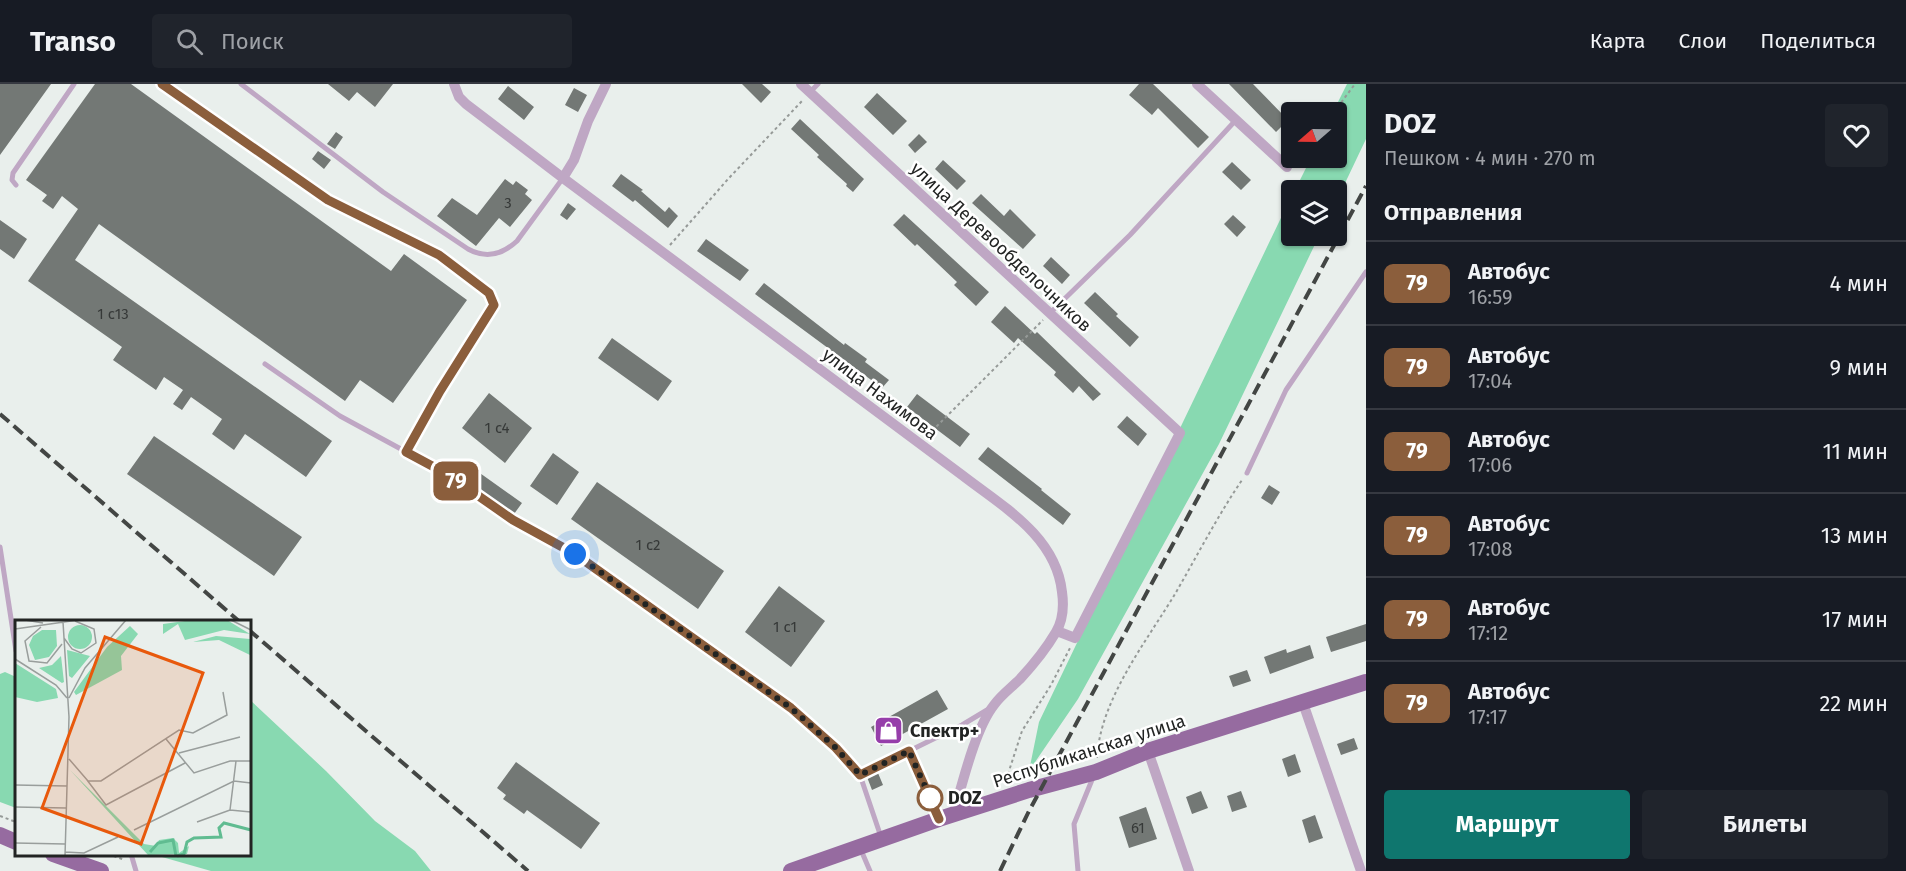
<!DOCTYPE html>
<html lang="ru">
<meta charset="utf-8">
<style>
:root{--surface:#171b24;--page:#20242c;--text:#f1f3f6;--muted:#9ea1a6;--line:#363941;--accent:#0f766e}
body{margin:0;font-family:"Fira Sans",sans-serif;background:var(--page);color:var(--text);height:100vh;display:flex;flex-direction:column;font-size:22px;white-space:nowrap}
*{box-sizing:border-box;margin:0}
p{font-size:20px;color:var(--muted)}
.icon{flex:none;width:33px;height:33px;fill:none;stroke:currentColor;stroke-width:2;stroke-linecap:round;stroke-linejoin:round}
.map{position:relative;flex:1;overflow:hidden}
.sheet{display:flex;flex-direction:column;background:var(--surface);width:540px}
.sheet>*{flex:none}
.badge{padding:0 12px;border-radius:9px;font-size:21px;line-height:39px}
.needle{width:39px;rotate:250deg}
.controls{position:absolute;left:1281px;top:18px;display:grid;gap:12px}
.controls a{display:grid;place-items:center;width:66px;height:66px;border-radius:6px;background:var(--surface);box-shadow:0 2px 4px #0004;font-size:30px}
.you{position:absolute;width:30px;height:30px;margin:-15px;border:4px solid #fff;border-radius:50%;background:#1a73e8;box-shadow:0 0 0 9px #1a73e833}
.map>.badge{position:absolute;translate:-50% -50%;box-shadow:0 0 0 3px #fff}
h2{padding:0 18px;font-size:22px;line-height:54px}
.round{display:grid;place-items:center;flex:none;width:63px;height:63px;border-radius:6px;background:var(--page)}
.headline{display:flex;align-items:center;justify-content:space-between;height:102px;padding:0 18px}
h1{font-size:28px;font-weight:700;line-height:45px}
.primary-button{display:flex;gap:12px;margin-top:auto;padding:12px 18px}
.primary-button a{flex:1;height:69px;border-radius:6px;background:var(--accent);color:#fff;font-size:24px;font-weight:700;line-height:69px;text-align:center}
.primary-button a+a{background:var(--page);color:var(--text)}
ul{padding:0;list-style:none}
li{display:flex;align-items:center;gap:18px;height:84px;padding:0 18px;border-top:2px solid var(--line)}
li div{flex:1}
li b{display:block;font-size:22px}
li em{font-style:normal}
li .badge{min-width:66px;font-weight:700;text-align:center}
header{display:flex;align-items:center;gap:36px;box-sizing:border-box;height:84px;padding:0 30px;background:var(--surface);border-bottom:2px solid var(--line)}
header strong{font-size:28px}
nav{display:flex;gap:33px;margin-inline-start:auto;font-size:21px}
.search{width:420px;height:54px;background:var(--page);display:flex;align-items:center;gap:15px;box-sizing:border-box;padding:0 21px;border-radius:6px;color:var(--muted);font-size:22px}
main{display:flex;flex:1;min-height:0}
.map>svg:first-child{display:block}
</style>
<header>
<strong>Transo</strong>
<div class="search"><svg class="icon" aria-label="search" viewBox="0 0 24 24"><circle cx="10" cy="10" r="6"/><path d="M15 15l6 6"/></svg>Поиск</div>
<nav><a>Карта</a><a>Слои</a><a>Поделиться</a></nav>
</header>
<main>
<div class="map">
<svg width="1366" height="787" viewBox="0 0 1366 787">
<rect width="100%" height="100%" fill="#e9efec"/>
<path fill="#88d9b1" d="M1347,0H1366V55L1337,116L1336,106H1295L1311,74H1336V28H1333Z
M1291,113L1292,152H1319L1219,360L1078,615L1029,687L1039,638Z
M5,588L16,593V724L0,718V590Z
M249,615L326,687L375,737L415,767L431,787H211L155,771L249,770Z"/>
<path fill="#737875" d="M0,0H51L0,71Z
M95,0H131L391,187L404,170L467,216L393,319L360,296L345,317L99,140L75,176L332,357L306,393L245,350L234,366L212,350L222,335L191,313L182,326L173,320L183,306L164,293L156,306L113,276L122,263L28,197L78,125L62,112L53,125L42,117L47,111L26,96Z
M328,0H393L375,23L357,8L349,17Z
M742,0H762L771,8L761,19Z
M1139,0H1153L1209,53L1198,64L1158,24L1152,31L1129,11Z
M1229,0H1253L1288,36L1276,48Z
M508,2L534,23L524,36L498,15Z
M574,4L587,11L578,28L565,21Z
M877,9L907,37L893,51L864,23Z
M800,35L864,95L853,108L846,102L847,100L817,73L819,71L791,45Z
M336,48L343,53L335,65L327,60Z
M919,50L927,58L915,69L908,61Z
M318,67L331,76L324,85L312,75Z
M943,76L966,97L957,106L935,85Z
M1232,78L1251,96L1241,106L1222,88Z
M621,90L643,106L641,107L665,128L669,123L678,132L668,144L635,116L633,118L612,102Z
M505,95L513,101L516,97L528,106L525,110L532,116L510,143L499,134L476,162L437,132L452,114L477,131Z
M981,110L1004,132L1010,125L1036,151L1023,165L972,119Z
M568,119L576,125L567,136L560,131Z
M904,130L989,208L976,222L954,201L957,198L917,160L915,162L893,141Z
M1233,131L1246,143L1237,153L1224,140Z
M0,136L27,155L14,175L0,165Z
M706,155L749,186L740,197L697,167Z
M1051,173L1070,191L1062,200L1043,182Z
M764,199L844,261L845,259L867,275L865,278L889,296L882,304L755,210Z
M1095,208L1118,230L1116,232L1139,253L1130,263L1084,219Z
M1005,222L1035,250L1037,248L1101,310L1093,317L1079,302L1073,309L1054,291L1056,288L1018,254L1014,259L991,238Z
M612,254L672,297L658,317L598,274Z
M489,309L532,344L505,379L462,344Z
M917,310L970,350L960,363L907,323Z
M1127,332L1147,350L1138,362L1117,343Z
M154,352L302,453L274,492L127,390Z
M988,363L1042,405L1041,406L1071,430L1063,441L978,375Z
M553,369L579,388L557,421L530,402Z
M477,387L522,419L514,430L469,398Z
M597,398L724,487L698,525L571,435Z
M1269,401L1280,408L1272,421L1261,414Z
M779,502L825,537L791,583L745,548Z
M1366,540V557L1331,568L1326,553Z
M1310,561L1314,574L1270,590L1264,573L1286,565L1287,569Z
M1247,586L1251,597L1233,603L1229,592Z
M937,606L948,625L881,662L871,643Z
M1354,654L1358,665L1341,671L1337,660Z
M1295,670L1301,688L1288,693L1282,675Z
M516,678L600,739L581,765L527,726L524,730L503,715L506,711L497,704Z
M878,689L883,701L872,706L867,693Z
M1201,707L1208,724L1192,730L1186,713Z
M1241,707L1247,723L1232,728L1227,712Z
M1146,723L1157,755L1129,764L1119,733Z
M1315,731L1323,754L1309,759L1302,736Z"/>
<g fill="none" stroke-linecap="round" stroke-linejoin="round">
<path stroke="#969a98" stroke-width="2" stroke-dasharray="3 3" stroke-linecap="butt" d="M1334,28L1355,0
M670,161L729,94L802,17
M928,351L1043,236
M1097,674C1100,616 1146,558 1175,510C1197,472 1217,433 1242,396
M1008,690L1022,647L1051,601L1070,564
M0,732L16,738
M108,770L125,776"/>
<path stroke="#bfa7c4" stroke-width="5" d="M162,0L328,116L439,171L489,209L494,221L440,307L406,368
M241,0L383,108L468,165C486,175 502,171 517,157L563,94
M810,8L818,0
M16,101L12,96L13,89L74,0
M1049,230L1130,151L1235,37
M265,280L340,332L447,390L513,436L575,470L791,624L836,664L860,691L881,753
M1247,389L1286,306L1366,188
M0,463L16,567
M910,667L939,734
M860,691L962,641L987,626
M861,766L870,787
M131,770L136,787
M1078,787L1074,740L1094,691"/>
<path stroke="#bfa7c4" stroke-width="10" d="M454,0L459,13L466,20L563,94L962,391C1002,422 1056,452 1062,508C1064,522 1063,536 1056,548C1046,565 1033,581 1020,595C1011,604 1001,611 994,621C975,645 962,701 953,732
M801,0L1180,349L1075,554L1057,547
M1197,0L1287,83
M563,94L574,76L588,37L606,0
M1303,619L1361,787
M1148,667L1189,787"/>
<path stroke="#966ba0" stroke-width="16" d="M0,751L16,758
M53,770L101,787
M791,787L939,735L1029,706L1096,688L1148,667L1366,598"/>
<path stroke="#434644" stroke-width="4" stroke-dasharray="12 6" stroke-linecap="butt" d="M0,330L240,538
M249,546L528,787
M1000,787L1028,729L1366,102"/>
</g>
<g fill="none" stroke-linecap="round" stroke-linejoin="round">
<defs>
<path id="line" d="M162,0L328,116L439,171L489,209L494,221L440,307L406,368L447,390L513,436L575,470L791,624L836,664L860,691L909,667L939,735"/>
</defs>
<use href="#line" stroke="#fff" stroke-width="14"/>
<use href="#line" stroke="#8b5e3c" stroke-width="9"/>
<path stroke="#222423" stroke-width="6" stroke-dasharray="0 10.8" d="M575,470L791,624L836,664L860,691L909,667L932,718L930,714"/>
</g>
<defs>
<symbol id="shop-square" viewBox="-11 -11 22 22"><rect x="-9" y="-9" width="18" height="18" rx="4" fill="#963eaa" stroke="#fff"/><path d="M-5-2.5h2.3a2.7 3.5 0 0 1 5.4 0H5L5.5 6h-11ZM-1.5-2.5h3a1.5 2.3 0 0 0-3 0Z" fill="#fff"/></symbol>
</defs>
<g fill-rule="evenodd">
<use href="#shop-square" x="872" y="630" width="33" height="33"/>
</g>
<circle fill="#fff" stroke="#8b5e3c" stroke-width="3" cx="930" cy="714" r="12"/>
<g text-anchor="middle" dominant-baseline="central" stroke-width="5" stroke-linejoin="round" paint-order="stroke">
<g font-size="15" fill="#363938">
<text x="508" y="119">3</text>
<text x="113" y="230">1 с13</text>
<text x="497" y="344">1 с4</text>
<text x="648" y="461">1 с2</text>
<text x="785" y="543">1 с1</text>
<text x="1138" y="744">61</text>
</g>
<g font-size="18" fill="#222423" stroke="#fff">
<text transform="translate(1001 163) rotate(43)">улица Деревообделочников</text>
<text transform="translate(880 310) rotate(37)">улица Нахимова</text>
<text transform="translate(1089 667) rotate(-18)">Республиканская улица</text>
</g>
<g font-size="18" font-weight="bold" fill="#222423" stroke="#fff" text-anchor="start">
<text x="910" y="647">Спектр+</text>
</g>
<g font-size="18" font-weight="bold" fill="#222423" stroke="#fff" text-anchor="start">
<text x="948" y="714">DOZ</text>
</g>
</g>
<g transform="translate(15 536)">
<rect width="236" height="236" fill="#e9efec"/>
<path d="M177,0H212L235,14L209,10L170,20L163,4L148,14V4ZM53 17a12 12 0 1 1 24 0a12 12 0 1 1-24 0ZM115,6L123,14L106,36L107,50L61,75L59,72L92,27ZM27,10H41L42,26L34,37L20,40L14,25L18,16ZM201,16L235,19V35L204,20L178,22ZM52,30L75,36L57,58L54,56ZM46,36L49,62L47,63L24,48L37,45ZM0,43L41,69L43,78L22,82L0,77ZM55,150L129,224L141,226L144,220L158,218L163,223L164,233L174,226L172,234L133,235Z" fill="#88d9b1"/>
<path fill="none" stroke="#60bc91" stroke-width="3" d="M135,232L143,223L158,220L161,236M162,236L169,234L172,222L179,218L206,217L204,208L209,203L236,210"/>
<path fill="none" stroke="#999e9c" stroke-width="1.5" d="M10,0L28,3M216,0L236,10M48,2L54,97L50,236M26,7L10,21L14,41L32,43L47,24M0,9L63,0M49,18L57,29L66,33L81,23L79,9L60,1M0,39L41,65L52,78M54,78L70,48L111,0M151,119L179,153L215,141H236M164,133L225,117M54,139L73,161H86L164,110L178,113L212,95L208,72M72,160L91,185L170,143M0,165L52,166M0,187L51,188M215,190L221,141M182,202L215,190L236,192M119,210L219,161L236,163M0,223L50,224M50,232L69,233L103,217"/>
<path fill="#e8590c" fill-opacity="0.15" stroke="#e8590c" stroke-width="3" d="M90,17L188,53L126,224L27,188Z"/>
<rect width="236" height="236" fill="none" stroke="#222423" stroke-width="3"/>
</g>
</svg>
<div class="controls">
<a><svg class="needle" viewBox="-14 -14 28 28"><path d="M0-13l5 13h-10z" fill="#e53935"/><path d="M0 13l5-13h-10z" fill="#9ea1a6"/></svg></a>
<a><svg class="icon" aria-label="layers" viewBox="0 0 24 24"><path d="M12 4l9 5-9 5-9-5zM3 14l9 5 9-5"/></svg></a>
</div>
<div class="you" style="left:575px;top:470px"></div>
<b class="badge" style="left:456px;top:397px;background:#8b5e3c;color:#fff">79</b>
</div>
<section class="sheet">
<div class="headline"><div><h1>DOZ</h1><p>Пешком · 4 мин · 270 m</p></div><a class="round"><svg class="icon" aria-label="heart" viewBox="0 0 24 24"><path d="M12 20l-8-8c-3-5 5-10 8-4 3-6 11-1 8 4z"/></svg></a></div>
<h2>Отправления</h2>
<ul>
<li><span class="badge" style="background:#8b5e3c;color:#fff">79</span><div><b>Автобус</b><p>16:59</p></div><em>4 мин</em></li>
<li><span class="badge" style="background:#8b5e3c;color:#fff">79</span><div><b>Автобус</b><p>17:04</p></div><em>9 мин</em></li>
<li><span class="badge" style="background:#8b5e3c;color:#fff">79</span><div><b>Автобус</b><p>17:06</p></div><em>11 мин</em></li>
<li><span class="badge" style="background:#8b5e3c;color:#fff">79</span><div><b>Автобус</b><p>17:08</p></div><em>13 мин</em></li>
<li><span class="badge" style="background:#8b5e3c;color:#fff">79</span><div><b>Автобус</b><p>17:12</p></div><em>17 мин</em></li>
<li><span class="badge" style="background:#8b5e3c;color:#fff">79</span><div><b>Автобус</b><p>17:17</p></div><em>22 мин</em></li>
</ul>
<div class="primary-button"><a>Маршрут</a><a>Билеты</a></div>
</section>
</main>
